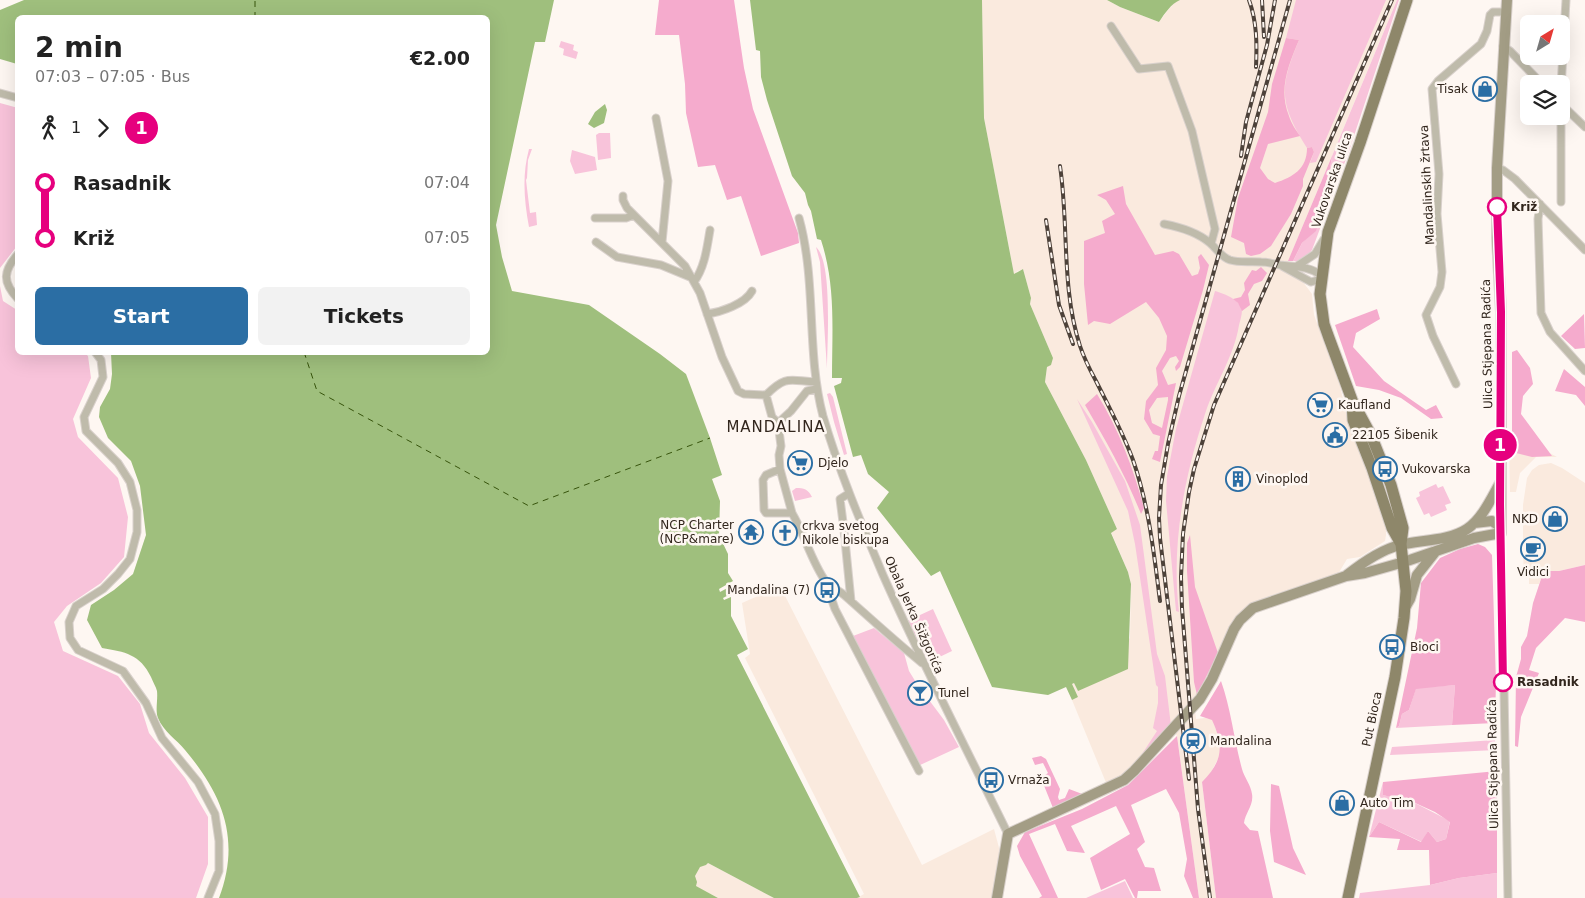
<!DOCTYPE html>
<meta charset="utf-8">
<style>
:root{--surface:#fff;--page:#f2f2f2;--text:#222;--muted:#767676;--accent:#2b6ea4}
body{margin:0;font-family:"DejaVu Sans",sans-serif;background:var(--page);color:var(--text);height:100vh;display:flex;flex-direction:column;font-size:19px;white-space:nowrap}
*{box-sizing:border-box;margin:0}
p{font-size:16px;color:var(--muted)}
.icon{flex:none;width:28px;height:28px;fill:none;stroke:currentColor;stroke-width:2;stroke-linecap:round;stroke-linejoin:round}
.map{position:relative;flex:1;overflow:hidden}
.sheet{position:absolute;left:15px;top:15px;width:475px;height:340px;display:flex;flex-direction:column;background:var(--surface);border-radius:8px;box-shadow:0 5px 20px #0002}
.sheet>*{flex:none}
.badge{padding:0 10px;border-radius:16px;font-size:18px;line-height:32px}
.needle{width:32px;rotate:37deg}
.controls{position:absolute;left:1520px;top:15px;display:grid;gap:10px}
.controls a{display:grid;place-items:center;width:50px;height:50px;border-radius:8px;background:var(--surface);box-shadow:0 5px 20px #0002;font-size:25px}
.map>.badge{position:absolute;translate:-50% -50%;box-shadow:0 0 0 2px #fff}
.legs{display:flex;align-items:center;gap:8px;height:55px;padding:0 20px;font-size:16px}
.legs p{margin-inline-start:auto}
.head{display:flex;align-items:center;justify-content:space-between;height:85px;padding:0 20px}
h1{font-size:28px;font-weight:700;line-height:38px}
.cta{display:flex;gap:10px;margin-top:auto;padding:10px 20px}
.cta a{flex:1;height:58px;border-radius:8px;background:var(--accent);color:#fff;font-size:20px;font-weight:700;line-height:58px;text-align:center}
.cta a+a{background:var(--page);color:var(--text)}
ul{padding:0 20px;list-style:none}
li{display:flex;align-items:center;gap:18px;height:55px;font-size:19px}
li i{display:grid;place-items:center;width:8px;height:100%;margin:0 6px;background:currentColor}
li i::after{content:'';width:12px;height:12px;margin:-6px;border:4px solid;border-radius:50%;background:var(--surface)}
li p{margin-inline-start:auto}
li:first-child i{background:linear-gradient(#0000 50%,currentColor 0)}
li:last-child i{background:linear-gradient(currentColor 50%,#0000 0)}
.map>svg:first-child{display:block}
</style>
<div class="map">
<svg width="1585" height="898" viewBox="0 0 1585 898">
<rect width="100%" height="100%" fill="#fef7f2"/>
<path fill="#faeade" d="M982,0H1107L1120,7L1159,22L1168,10L1175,2L1180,0H1397L1284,271L1303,282L1312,294L1314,315L1340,386L1347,416L1373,484L1386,528V535L1385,541L1360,557L1347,559L1338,574L1266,597L1247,606L1233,621L1207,677L1194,699L1196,719L1205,718L1212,719L1220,740V755L1209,776L1202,782L1216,898H1199L1177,736L1171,726L1122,777L1107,785L1072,700L1078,697L1071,684L1074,683L1078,691L1130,638L1131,584L1128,572L1111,532L1117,529L1086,460L1045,382L1047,367L1053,358L1030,304L1031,298L1023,269L1016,272V274H1014L984,118Z
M1516,442L1546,451L1557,457H1536L1520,473L1516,492H1510L1509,445Z
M1551,463L1562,468L1585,483V565L1559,571H1547L1541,579L1539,584H1529V574H1524L1523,553V505L1527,478L1532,470L1539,465Z
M780,586L922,865L994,829L1002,859L993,898H857L864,894L745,658L750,654L742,603Z
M708,863L774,898H718L695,886L694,876L700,866L706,865Z"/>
<path fill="#f8c3da" d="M1296,0H1386L1316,162L1310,163L1314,152L1312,147L1307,148C1279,103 1279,88 1299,40L1286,38Z
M1397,0H1399L1349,151L1312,250C1307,257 1302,262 1293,261L1302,243L1316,230L1329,198V175L1332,156Z
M561,41L574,45L573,50L578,52L576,59L563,55L564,49L559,47Z
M0,103L18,108L17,246L0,268Z
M599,133H610L611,158L598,160L596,135Z
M529,149H532L528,160L527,178L526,180L530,213L536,212L537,225L529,227C524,200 522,175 529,149Z
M572,150L595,157L597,170L575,174L570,161Z
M816,247C833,262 827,345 827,369L820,262Z
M0,286L3,301L17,310L18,352H83L88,356L91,378L73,419L78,437L118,478L128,517L124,557L101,583L67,606L54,622L63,651L118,676L140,704L149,733L185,778L208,817V864L196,898H0Z
M1215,291C1225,294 1239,299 1242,310C1242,315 1240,321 1239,325C1234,357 1215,383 1205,414C1184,477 1171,546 1179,612L1176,611L1166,501L1167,476L1176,429Z
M830,393L833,397L847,454L844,455L834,422L827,394Z
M1077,399L1092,422L1125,481L1140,525L1157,654L1165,676L1171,726L1145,756L1142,754L1157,731L1153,728L1158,703V687L1156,685L1135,544L1128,511Z
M1436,484L1438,488L1443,486L1451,503L1445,505L1447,510L1431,517L1429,513L1424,515L1416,498L1420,496L1419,492Z
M796,488C804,488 808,489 812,497L795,501L792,491Z
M933,609L952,651L927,663L907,621Z
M874,628L904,653L909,671L917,684L944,720L959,747L918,766L853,636Z
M1455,685L1452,725L1396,728L1399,726L1402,714L1409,710L1416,688Z
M1495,740L1496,750L1390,755L1392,747Z
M1383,782V795L1413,802L1450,821L1446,839L1437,842L1428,831L1422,842L1379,822L1369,837Z
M1497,873V898H1359L1360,893L1430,885L1459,878Z
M1125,881L1133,898H1086Z"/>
<path fill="#f5abcd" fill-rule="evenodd" d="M659,0H734L744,68L753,109L798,233L799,243L761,256L741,196L727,200L715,165L698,167L686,113L685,84L679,35H655Z
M1286,38L1299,40C1289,64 1278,89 1289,116C1291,123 1296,130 1300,136L1268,144L1260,168L1268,179L1275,183C1293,177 1307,169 1307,148L1312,147L1314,152L1303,179V186L1291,214L1271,246L1260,254L1251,256L1246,254L1244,243L1231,237L1238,198L1268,112L1272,84Z
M1332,156L1329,175V198L1316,231L1302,243L1293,261H1288Z
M1123,186L1126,204L1155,255L1173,251L1179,254L1192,276L1198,274L1200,268L1198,257L1201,254L1209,265L1203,290L1180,367L1176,371L1175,367L1179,361L1176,356L1170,358L1162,371L1168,385L1176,383L1160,462L1152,459L1155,451H1158L1160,436L1153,434L1144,419L1146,401L1158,385L1156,368L1166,350L1167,336L1159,318L1146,302L1110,324L1094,321L1088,325L1084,284V241L1105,233L1102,221L1115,214L1106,200L1097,195ZM1168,397V400L1162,428L1152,423L1149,410L1157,398Z
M1261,267L1267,273L1262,281L1254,284L1248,294L1250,305L1242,311L1238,303L1233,299L1241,297L1245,290L1244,283L1252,270L1256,271Z
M1377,309L1380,319L1356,333L1353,347L1384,381L1426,410L1436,405L1443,418L1431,419L1401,398L1379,390L1356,386L1335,325Z
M1584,314L1585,348L1575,349L1561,336Z
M1517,350L1530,368L1533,384L1523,396L1521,414L1552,456L1532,457L1516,453L1512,436V352Z
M1564,369L1585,387V406L1576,395L1555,391Z
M1097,394C1119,430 1133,467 1144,508L1141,514C1126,476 1106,441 1085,405Z
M1190,535L1195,587L1218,653L1197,695L1194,682L1187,571V543Z
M1478,544L1485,547L1492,555L1496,682L1495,723L1452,725L1455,685L1416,689L1409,710L1402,714L1399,726L1396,728L1417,628L1421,583L1440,558L1460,549Z
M1585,565V622L1565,618L1536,648L1529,670L1539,673L1521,717L1518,747L1515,746L1516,677L1521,659V647L1527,636L1533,603L1541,579L1547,571H1559Z
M1221,681C1231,709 1234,740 1242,769C1244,777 1251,785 1252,794C1254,805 1245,813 1244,823L1250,830L1258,831L1273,898H1216L1202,782C1223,761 1224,746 1212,720L1200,716Z
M1177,736L1199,898H1193L1184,876L1187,859L1179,813L1166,789L1131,805L1145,842L1137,849L1145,867L1154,868L1161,891H1138L1137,898H1135L1125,879L1101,890L1090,858L1130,834L1116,806L1071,826L1085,853L1067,851L1055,824L1029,834L1058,898H1039L1042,896L1020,856L1017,846L1025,832L1082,809L1128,785Z
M1041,756L1046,759L1060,789L1058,797L1059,800L1065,798L1069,789L1085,795L1053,808L1041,778L1048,773L1043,763L1035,765L1032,758Z
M1497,771V873L1459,878L1430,885L1429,850H1397L1400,839L1369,837L1379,822L1421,842L1428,831L1437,842L1446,839L1450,822L1435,812L1413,802L1397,806L1398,799L1383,795V782Z
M1271,784L1279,786L1293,848L1306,875L1274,862L1270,831Z"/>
<path fill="#9fbf7d" d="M24,0H554L545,42H535L496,225L502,257L512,291L589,305L660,354L686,374L710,438L722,475L712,479L720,501L719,535L728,554V573L733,581L719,589L720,592L735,584L738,590L723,598L724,600L731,597V616L748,649L737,655L860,897L857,898H774L708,863L706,865L700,867L695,876L697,882L696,886L718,898H219C241,840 223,795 185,750C177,740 163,731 158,718C155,711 158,700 157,691C156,687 153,682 151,677C140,654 125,652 102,648L87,620L91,605L114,590L133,574L146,535L140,486L131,461L108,438L99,417L100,407L110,389L112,374L111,353L488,352V18H18L17,64L0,59V10Z
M750,0H982L984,118L1014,274L1023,269L1031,298L1030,304L1053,358L1051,365L1047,367L1045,382L1086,460L1117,529L1111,533L1128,572L1131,584L1128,669L1078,691L1074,683L1072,684L1078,697L1072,700L1066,687L1048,695L992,687L940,571L931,576L877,508L889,492L868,474L861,455L853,457L834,386L841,383L842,378H832C832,330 836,286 821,240L817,239L811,211L808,205L805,193L792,176L767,100L761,77L760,51L756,50Z
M1107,0H1180C1171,4 1165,13 1159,22L1120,7Z
M605,104L607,110L604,123L594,128L588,124L595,112Z"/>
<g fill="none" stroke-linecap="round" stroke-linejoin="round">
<path stroke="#37540c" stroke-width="1" stroke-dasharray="6 5" stroke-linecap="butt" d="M255,18V0
M304,352L317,391L529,506L710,438"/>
<defs>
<path id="street" d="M1111,26L1139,69L1168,66L1192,131L1215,229L1211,244
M1503,46L1510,51L1542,84
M1561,88L1566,0
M0,93L18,98
M1561,104L1585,127
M1561,116V202
M656,118L668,181L662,242
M1497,168L1503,170L1515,179L1585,250
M623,196V200L627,208L685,266L700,293L722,357L738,391L744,394L766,395C787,374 790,381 816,382
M1540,204L1538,219L1541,313L1550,332L1585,371
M595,218H626L634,215
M799,218C817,283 806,352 823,416C839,471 861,523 883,575C922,663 966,748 1008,834
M1164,224C1180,227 1197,232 1210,243C1217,249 1221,257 1230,260C1240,263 1251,261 1261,262C1268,262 1274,264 1280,265C1295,267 1309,266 1321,275
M596,242L617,257L661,265L690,277
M18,254C3,271 2,282 18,299
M1282,266L1311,282L1321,279
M1297,266L1315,254L1324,239
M694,282C705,267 707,247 710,230
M707,314C721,312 745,304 752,291
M95,352L101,360L103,377L84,417L86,431L118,463L130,482L137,510V532L130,559L118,574L103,589L76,606L69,622L70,638L78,650L123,671L146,703L162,738L198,782L215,814L219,841V871L208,898
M1456,384L1433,336L1426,315L1440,287L1442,272L1437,214L1439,174L1432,89L1438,81L1481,44L1487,31L1490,15L1493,12H1505
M766,395L772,417L778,423L781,446L779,455L780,469L792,513
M778,423L791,411L807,391L816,389
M780,469L766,475L763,480L764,510L766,513H792C805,535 811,561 826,582C830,587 839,590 844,595C870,618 895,641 922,663
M848,494L840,499L844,530L851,601
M1501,533L1508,898
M826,583L835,609L919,771"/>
<path id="secondary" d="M1474,523L1492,521L1501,527
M1347,575C1362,563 1380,550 1400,545C1420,540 1449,541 1467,529C1482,519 1491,499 1500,483
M1406,606L1410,599L1417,575L1436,551
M997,898L1008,834L1124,780L1134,771L1200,699L1212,679L1234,629L1240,620L1253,608L1346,576L1365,573L1404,562L1474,538L1501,533V312L1497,237V168L1507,0"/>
<path id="primary" d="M1352,401L1353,420L1372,468L1392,528L1401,544
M1348,898L1395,677L1404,618L1406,591L1401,544L1403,528L1391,485L1371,435L1352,400L1329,338L1324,324L1320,294L1328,232L1360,143L1407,0"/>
</defs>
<use href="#street" stroke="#d9d1cc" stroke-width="9"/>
<use href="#secondary" stroke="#d9d1cc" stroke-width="12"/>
<use href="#primary" stroke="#d9d1cc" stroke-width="13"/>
<use href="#street" stroke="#bfbbab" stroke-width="7"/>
<use href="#secondary" stroke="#a39d85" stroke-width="10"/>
<use href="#primary" stroke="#8e876a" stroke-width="11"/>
<defs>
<path id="rail" d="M1249,0C1257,22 1257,44 1256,67
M1262,0L1264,37
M1241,156L1246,122L1267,45L1275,0
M1060,166C1069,226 1061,287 1080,346C1084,358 1090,370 1096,381C1109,407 1123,433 1133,460C1149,506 1154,554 1160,601
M1046,220L1059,305L1073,344
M1189,779L1160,538L1159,518L1161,485L1168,444L1179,396L1290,0
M1210,898L1198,809L1182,608L1181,577L1183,534L1189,492L1194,469L1214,405L1392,0"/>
</defs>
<use href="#rail" stroke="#4d423a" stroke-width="4"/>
<use href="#rail" stroke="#fef7f2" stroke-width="2" stroke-dasharray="5.5" stroke-linecap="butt"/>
</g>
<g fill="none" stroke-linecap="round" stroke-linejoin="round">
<defs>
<path id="line-1" d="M1497,207L1501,312L1500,504L1503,682"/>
</defs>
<use href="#line-1" stroke="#fff" stroke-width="11"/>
<use href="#line-1" stroke="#e6007e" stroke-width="8"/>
</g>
<defs>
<symbol id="shop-ring" viewBox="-11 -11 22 22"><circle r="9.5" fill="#fef7f2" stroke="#2b6ea4" stroke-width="1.5"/><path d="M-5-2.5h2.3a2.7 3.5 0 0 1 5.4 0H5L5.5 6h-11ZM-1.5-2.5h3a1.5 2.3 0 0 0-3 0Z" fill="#2b6ea4"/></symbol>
<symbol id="supermarket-ring" viewBox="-11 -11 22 22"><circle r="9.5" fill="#fef7f2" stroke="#2b6ea4" stroke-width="1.5"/><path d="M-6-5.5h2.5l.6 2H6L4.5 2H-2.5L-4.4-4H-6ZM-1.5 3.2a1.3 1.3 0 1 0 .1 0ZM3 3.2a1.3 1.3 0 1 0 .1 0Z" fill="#2b6ea4"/></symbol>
<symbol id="civic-ring" viewBox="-11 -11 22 22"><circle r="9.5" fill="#fef7f2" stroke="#2b6ea4" stroke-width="1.5"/><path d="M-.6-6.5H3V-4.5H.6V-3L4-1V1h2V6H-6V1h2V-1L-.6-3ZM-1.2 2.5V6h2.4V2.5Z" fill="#2b6ea4"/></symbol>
<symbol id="bus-ring" viewBox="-11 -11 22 22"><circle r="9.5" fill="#fef7f2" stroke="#2b6ea4" stroke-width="1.5"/><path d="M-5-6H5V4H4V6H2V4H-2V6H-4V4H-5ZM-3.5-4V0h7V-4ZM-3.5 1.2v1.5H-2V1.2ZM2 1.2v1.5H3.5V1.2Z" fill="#2b6ea4"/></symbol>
<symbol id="building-ring" viewBox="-11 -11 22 22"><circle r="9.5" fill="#fef7f2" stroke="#2b6ea4" stroke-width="1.5"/><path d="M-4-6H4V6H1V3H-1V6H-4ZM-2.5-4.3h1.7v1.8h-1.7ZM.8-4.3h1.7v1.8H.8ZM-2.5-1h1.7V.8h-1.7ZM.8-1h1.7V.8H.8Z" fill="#2b6ea4"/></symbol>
<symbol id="temple-ring" viewBox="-11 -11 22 22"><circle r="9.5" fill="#fef7f2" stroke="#2b6ea4" stroke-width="1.5"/><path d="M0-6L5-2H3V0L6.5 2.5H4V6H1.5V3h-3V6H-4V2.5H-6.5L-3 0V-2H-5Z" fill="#2b6ea4"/></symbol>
<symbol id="church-ring" viewBox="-11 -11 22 22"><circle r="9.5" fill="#fef7f2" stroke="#2b6ea4" stroke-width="1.5"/><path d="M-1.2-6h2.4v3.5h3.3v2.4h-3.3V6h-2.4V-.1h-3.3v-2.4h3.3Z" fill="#2b6ea4"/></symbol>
<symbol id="cafe-ring" viewBox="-11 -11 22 22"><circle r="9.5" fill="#fef7f2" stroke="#2b6ea4" stroke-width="1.5"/><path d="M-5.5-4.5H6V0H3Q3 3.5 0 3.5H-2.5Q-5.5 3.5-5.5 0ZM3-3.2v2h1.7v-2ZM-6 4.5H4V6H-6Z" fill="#2b6ea4"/></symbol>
<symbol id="bar-ring" viewBox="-11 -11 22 22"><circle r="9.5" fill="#fef7f2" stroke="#2b6ea4" stroke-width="1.5"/><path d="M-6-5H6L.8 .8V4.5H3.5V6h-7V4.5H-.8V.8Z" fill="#2b6ea4"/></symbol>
<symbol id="station-ring" viewBox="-11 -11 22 22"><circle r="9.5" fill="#fef7f2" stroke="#2b6ea4" stroke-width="1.5"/><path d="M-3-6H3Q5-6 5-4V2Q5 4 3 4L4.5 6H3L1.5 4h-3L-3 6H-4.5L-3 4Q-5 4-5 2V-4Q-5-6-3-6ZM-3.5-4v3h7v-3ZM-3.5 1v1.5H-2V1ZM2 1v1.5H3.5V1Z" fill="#2b6ea4"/></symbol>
</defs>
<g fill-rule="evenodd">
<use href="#shop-ring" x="1471" y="75" width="28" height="28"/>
<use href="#supermarket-ring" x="1306" y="391" width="28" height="28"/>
<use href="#civic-ring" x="1321" y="421" width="28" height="28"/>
<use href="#supermarket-ring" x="786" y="449" width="28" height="28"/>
<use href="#bus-ring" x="1371" y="455" width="28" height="28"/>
<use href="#building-ring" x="1224" y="465" width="28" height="28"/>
<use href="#shop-ring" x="1541" y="505" width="28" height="28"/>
<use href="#temple-ring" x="737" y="518" width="28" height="28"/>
<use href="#church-ring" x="771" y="519" width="28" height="28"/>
<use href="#cafe-ring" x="1519" y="535" width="28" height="28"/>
<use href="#bus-ring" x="813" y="576" width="28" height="28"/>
<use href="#bus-ring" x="1378" y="633" width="28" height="28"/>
<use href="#bar-ring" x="906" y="679" width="28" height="28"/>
<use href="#station-ring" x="1179" y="727" width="28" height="28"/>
<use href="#bus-ring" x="977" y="766" width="28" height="28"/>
<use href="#shop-ring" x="1328" y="789" width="28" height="28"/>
</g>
<g fill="#fff" stroke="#e6007e" stroke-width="2.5">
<circle cx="1497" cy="207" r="9"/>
<circle cx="1503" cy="682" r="9"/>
</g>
<g text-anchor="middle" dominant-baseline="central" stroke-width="5" stroke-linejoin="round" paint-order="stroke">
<g font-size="12" fill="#32261d" stroke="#fef7f2" text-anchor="start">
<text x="1468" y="89" text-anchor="end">Tisak</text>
<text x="1338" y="405">Kaufland</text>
<text x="1352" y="435">22105 Šibenik</text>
<text x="818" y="463">Djelo</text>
<text x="1402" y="469">Vukovarska</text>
<text x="1256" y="479">Vinoplod</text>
<text x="1538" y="519" text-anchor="end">NKD</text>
<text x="734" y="525" text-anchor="end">NCP Charter<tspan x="734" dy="14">(NCP&amp;mare)</tspan></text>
<text x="802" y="526">crkva svetog<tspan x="802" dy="14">Nikole biskupa</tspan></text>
<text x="1533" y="572" text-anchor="middle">Vidici</text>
<text x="810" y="590" text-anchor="end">Mandalina (7)</text>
<text x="1410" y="647">Bioci</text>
<text x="938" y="693">Tunel</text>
<text x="1210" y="741">Mandalina</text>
<text x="1008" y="780">Vrnaža</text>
<text x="1360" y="803">Auto Tim</text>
</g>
<g font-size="12" fill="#32261d" stroke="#fef7f2">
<text transform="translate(1332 180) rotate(-71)">Vukovarska ulica</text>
<text transform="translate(1427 185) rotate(-93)">Mandalinskih žrtava</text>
<text transform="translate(1487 344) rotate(-91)">Ulica Stjepana Radića</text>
<text transform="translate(914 615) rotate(66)">Obala Jerka Šižgorića</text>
<text transform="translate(1372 719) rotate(-78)">Put Bioca</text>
<text transform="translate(1493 764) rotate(-91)">Ulica Stjepana Radića</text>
</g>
<g font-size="12" font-weight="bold" fill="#32261d" stroke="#fef7f2" text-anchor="start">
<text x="1511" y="207">Križ</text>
<text x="1517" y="682">Rasadnik</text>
</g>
<g font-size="15" letter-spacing="1" fill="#32261d" stroke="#fef7f2">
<text x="776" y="427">MANDALINA</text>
</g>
</g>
</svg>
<div class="controls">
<a><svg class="needle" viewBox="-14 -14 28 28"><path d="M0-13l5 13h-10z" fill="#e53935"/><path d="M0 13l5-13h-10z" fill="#767676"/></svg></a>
<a><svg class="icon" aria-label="layers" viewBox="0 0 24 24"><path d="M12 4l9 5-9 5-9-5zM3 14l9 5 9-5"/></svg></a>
</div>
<b class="badge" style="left:1500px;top:445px;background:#e6007e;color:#fff">1</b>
<section class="sheet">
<div class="head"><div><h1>2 min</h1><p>07:03 – 07:05 · Bus</p></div><b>€2.00</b></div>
<div class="legs"><svg class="icon" aria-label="walk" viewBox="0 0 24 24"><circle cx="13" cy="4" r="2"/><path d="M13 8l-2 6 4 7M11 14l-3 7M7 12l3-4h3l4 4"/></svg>1<svg class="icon" aria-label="forward" viewBox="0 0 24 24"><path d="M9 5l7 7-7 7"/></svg><b class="badge" style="background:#e6007e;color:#fff">1</b></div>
<ul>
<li><i style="color:#e6007e"></i><b>Rasadnik</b><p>07:04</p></li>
<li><i style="color:#e6007e"></i><b>Križ</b><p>07:05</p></li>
</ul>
<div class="cta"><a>Start</a><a>Tickets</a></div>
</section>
</div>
